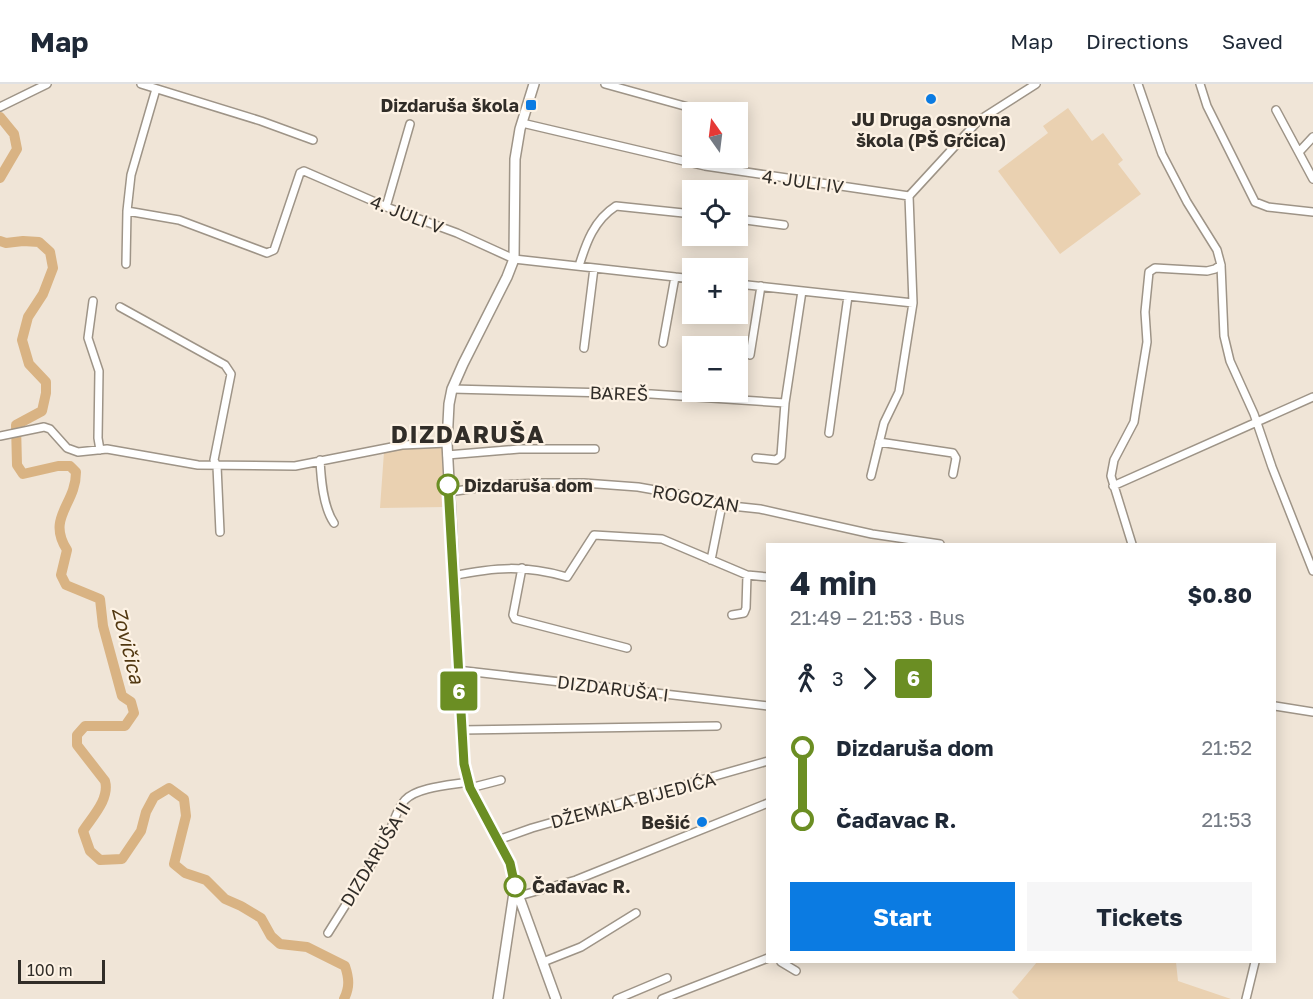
<!DOCTYPE html>
<meta charset="utf-8">
<style>
:root{--surface:#fff;--page:#f6f6f7;--text:#1f2937;--muted:#747a83;--line:#e0e1e3;--accent:#0b7be2}
body{margin:0;font-family:"Golos Text",sans-serif;background:var(--page);color:var(--text);height:100vh;display:flex;flex-direction:column;font-size:22px;white-space:nowrap}
*{box-sizing:border-box;margin:0}
p{font-size:20px;color:var(--muted)}
.icon{flex:none;width:33px;height:33px;fill:none;stroke:currentColor;stroke-width:2;stroke-linecap:round;stroke-linejoin:round}
.map{position:relative;flex:1;overflow:hidden}
.details{position:absolute;left:766px;top:459px;width:510px;height:420px;display:flex;flex-direction:column;background:var(--surface);border-radius:0px;box-shadow:0 3px 15px #0003}
.details>*{flex:none}
.badge{padding:0 12px;border-radius:4px;font-size:21px;line-height:39px}
.needle{width:39px;rotate:346deg}
.tools{position:absolute;left:682px;top:18px;display:grid;gap:12px}
.tools a{display:grid;place-items:center;width:66px;height:66px;border-radius:0px;background:var(--surface);box-shadow:0 3px 15px #0003;font-size:30px}
.scale{position:absolute;left:18px;bottom:15px;width:87px;box-sizing:border-box;padding-left:6px;border:3px solid #312d28;border-top:0;font-size:16px;line-height:21px;white-space:nowrap;color:#312d28;-webkit-text-stroke:4px #fdf2e4;paint-order:stroke}
.map>.badge{position:absolute;translate:-50% -50%;box-shadow:0 0 0 3px #fff}
.legs{display:flex;align-items:center;gap:9px;height:66px;padding:0 24px;font-size:20px}
.legs p{margin-inline-start:auto}
.head{display:flex;align-items:center;justify-content:space-between;height:102px;padding:0 24px}
h1{font-size:33px;font-weight:700;line-height:45px}
.cta{display:flex;gap:12px;margin-top:auto;padding:12px 24px}
.cta a{flex:1;height:69px;border-radius:0px;background:var(--accent);color:#fff;font-size:24px;font-weight:700;line-height:69px;text-align:center}
.cta a+a{background:var(--page);color:var(--text)}
ul{padding:0 24px;list-style:none}
li{display:flex;align-items:center;gap:21px;height:72px;font-size:22px}
li i{display:grid;place-items:center;width:9px;height:100%;margin:0 8px;background:currentColor}
li i::after{content:'';width:15px;height:15px;margin:-8px;border:4px solid;border-radius:50%;background:var(--surface)}
li p{margin-inline-start:auto}
li:first-child i{background:linear-gradient(#0000 50%,currentColor 0)}
li:last-child i{background:linear-gradient(currentColor 50%,#0000 0)}
header{display:flex;align-items:center;gap:36px;box-sizing:border-box;height:84px;padding:0 30px;background:var(--surface);border-bottom:2px solid var(--line)}
header strong{font-size:28px}
nav{display:flex;gap:33px;margin-inline-start:auto;font-size:21px}
.map>svg:first-child{display:block}
</style>
<header>
<strong>Map</strong>
<nav><a>Map</a><a>Directions</a><a>Saved</a></nav>
</header>
<div class="map">
<svg width="1313" height="915" viewBox="0 0 1313 915">
<rect width="100%" height="100%" fill="#f0e5d7"/>
<path fill="#ead1b1" d="M1068,24L1092,57L1103,49L1123,76L1118,80L1141,110L1060,170L998,87L1048,49L1043,42Z
M442,363L445,423L380,424L384,368L397,365Z
M1037,878H1176L1178,897L1231,915H1019L1012,908Z"/>
<g fill="none" stroke-linecap="round" stroke-linejoin="round">
<path stroke="#d9b383" stroke-width="10" d="M0,33L14,50L17,65L0,94
M0,157L6,159L23,157L39,158L50,168L53,184L43,210L28,233L22,256L29,280L46,298V309L42,327L16,341L17,381L23,390L58,382H70L76,388C76,421 46,433 67,466L61,491L66,501L100,515L103,542L122,612L131,618L134,629L125,642H85L77,651V661L105,697C110,715 92,733 83,747L90,767L100,776L122,775L141,747L146,728L154,713L169,704L184,715L186,732L174,780L185,789L206,796L225,815L241,822L261,834L271,852L280,860L307,863L345,882C349,894 350,903 344,915"/>
<defs>
<path id="street" d="M141,0L261,37L313,56
M605,0L706,28
M1138,0L1162,70L1187,118L1217,166L1221,181L1224,252L1230,277L1254,330L1272,383L1313,487
M1200,0L1207,22L1255,118L1268,123L1313,128
M0,23L47,0
M1276,26L1313,95
M522,39L705,82L909,112
M1300,67L1313,53
M909,112L978,37L1036,0
M386,123L410,40
M127,127L179,136L267,169L274,166L300,89L304,87L389,124L457,149L514,175L693,195
M738,135L784,141
M126,180L127,127L131,91L156,5
M579,182C586,159 594,136 616,122L693,130
M738,200L913,219
M93,217L88,254L99,287L98,354L100,366
M120,223L225,281L231,290L214,376L217,382L220,448
M663,259L675,193
M584,264L594,184
M750,271L761,202
M452,305L651,310L785,319L802,207
M829,349L848,212
M0,352L44,343L50,345L67,364L78,368L107,365L198,381L295,382L402,361L447,359
M879,358L953,369L956,374L953,390
M447,371L519,365H595
M756,374L776,376L781,372L785,319
M320,376C321,395 323,423 334,439
M871,392L884,339L899,308L913,219L909,112
M1113,402L1313,313
M449,408L497,401L542,399H584L638,403L689,412L722,421L760,425L872,450L940,460
M1132,460L1111,392L1114,376L1134,338L1136,325L1147,258L1145,228L1149,188L1155,184L1207,187L1215,185L1221,181
M711,476L722,421
M522,484L513,531L515,535L627,564
M452,492C496,483 524,481 567,493L594,451L662,455L747,491L768,493
M732,531L744,529L746,524L747,491
M457,586L768,622
M1275,622L1313,628
M461,646L717,642
M470,704L501,696
M498,756L532,744L768,677
M519,812L576,796L768,719
M328,849L372,779C375,766 383,761 388,750C394,739 396,726 405,716C417,703 451,701 468,698
M543,878L581,863L636,829
M781,878L796,887
M617,915L667,894
M662,915L768,874
M1246,915L1255,878"/>
<path id="secondary" d="M534,0L520,45L515,75L514,175L507,193L463,280L452,305L449,320L447,359L464,680L470,704L510,779L515,802L556,915
M498,915L515,802"/>
</defs>
<use href="#street" stroke="#9e9487" stroke-width="10"/>
<use href="#secondary" stroke="#9e9487" stroke-width="12"/>
<use href="#street" stroke="#fff" stroke-width="7"/>
<use href="#secondary" stroke="#fff" stroke-width="9"/>
</g>
<g fill="none" stroke-linecap="round" stroke-linejoin="round">
<defs>
<path id="line-1" d="M448,401L464,680L470,704L510,779L515,802"/>
</defs>
<use href="#line-1" stroke="#fff" stroke-width="14"/>
<use href="#line-1" stroke="#6b8e23" stroke-width="9"/>
</g>
<g fill="#0b7be2" stroke="#fdf2e4" stroke-width="2">
<circle cx="931" cy="15" r="6"/>
<rect x="525" y="15" width="12" height="12" rx="3"/>
<circle cx="702" cy="738" r="6"/>
</g>
<g fill="#fff" stroke="#6b8e23" stroke-width="3">
<circle cx="448" cy="401" r="10"/>
<circle cx="515" cy="802" r="10"/>
</g>
<g text-anchor="middle" dominant-baseline="central" stroke-width="4.5" stroke-linejoin="round" paint-order="stroke">
<g font-size="18" font-weight="bold" fill="#312d28" stroke="#fdf2e4" text-anchor="end">
<text x="519" y="21">Dizdaruša škola</text>
<text x="931" y="35" text-anchor="middle">JU Druga osnovna<tspan x="931" dy="21">škola (PŠ Grčica)</tspan></text>
<text x="690" y="738">Bešić</text>
</g>
<g font-size="18" fill="#312d28" stroke="#fdf2e4">
<text transform="translate(803 97) rotate(8)">4. JULI IV</text>
<text transform="translate(407 130) rotate(21)">4. JULI V</text>
<text transform="translate(619 309) rotate(2)">BAREŠ</text>
<text transform="translate(696 414) rotate(10)">ROGOZAN</text>
<text transform="translate(613 604) rotate(7)">DIZDARUŠA I</text>
<text transform="translate(633 716) rotate(-15)">DŽEMALA BIJEDIĆA</text>
<text transform="translate(375 770) rotate(-59)">DIZDARUŠA II</text>
</g>
<g font-size="18" font-weight="bold" fill="#312d28" stroke="#fdf2e4" text-anchor="start">
<text x="464" y="401">Dizdaruša dom</text>
<text x="532" y="802">Čađavac R.</text>
</g>
<g font-size="20" font-style="italic" fill="#523811" stroke="#fdf2e4">
<text transform="translate(129 561) rotate(76)">Zovičica</text>
</g>
<g font-size="24" font-weight="bold" letter-spacing="1.5" fill="#312d28" stroke="#fdf2e4">
<text x="468" y="349">DIZDARUŠA</text>
</g>
</g>
</svg>
<div class="tools">
<a><svg class="needle" viewBox="-14 -14 28 28"><path d="M0-13l5 13h-10z" fill="#e53935"/><path d="M0 13l5-13h-10z" fill="#747a83"/></svg></a>
<a><svg class="icon" aria-label="locate" viewBox="0 0 24 24"><circle cx="12" cy="12" r="6"/><path d="M12 2v4M12 18v4M2 12h4M18 12h4"/></svg></a>
<a>+</a>
<a>−</a>
</div>
<div class="scale">100 m</div>
<b class="badge" style="left:459px;top:607px;background:#6b8e23;color:#fff">6</b>
<section class="details">
<div class="head"><div><h1>4 min</h1><p>21:49 – 21:53 · Bus</p></div><b>$0.80</b></div>
<div class="legs"><svg class="icon" aria-label="walk" viewBox="0 0 24 24"><circle cx="13" cy="4" r="2"/><path d="M13 8l-2 6 4 7M11 14l-3 7M7 12l3-4h3l4 4"/></svg>3<svg class="icon" aria-label="forward" viewBox="0 0 24 24"><path d="M9 5l7 7-7 7"/></svg><b class="badge" style="background:#6b8e23;color:#fff">6</b></div>
<ul>
<li><i style="color:#6b8e23"></i><b>Dizdaruša dom</b><p>21:52</p></li>
<li><i style="color:#6b8e23"></i><b>Čađavac R.</b><p>21:53</p></li>
</ul>
<div class="cta"><a>Start</a><a>Tickets</a></div>
</section>
</div>
